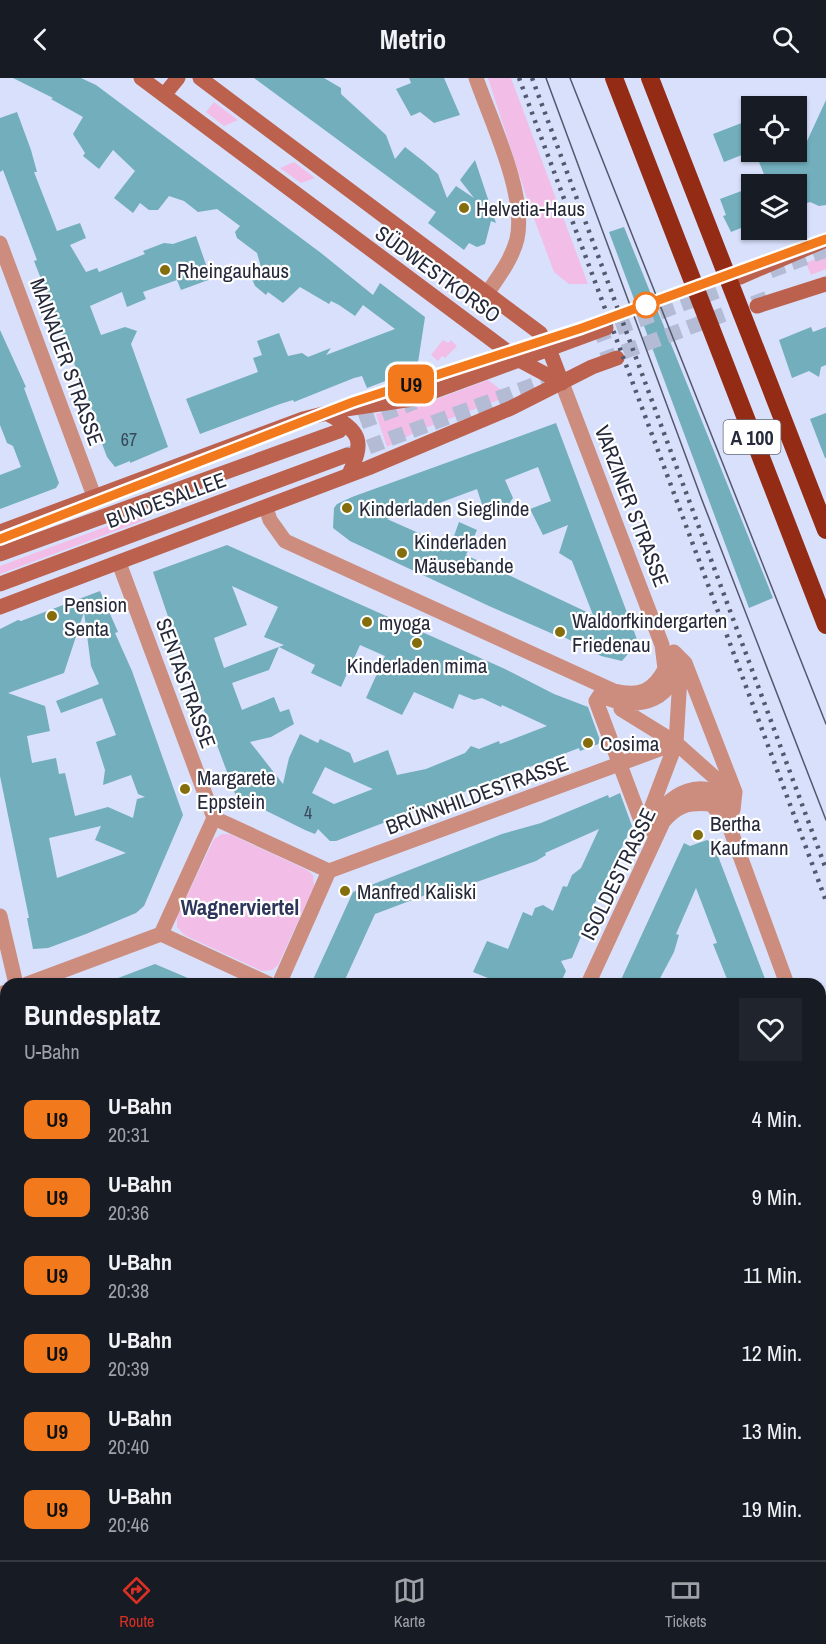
<!DOCTYPE html>
<html lang="de">
<meta charset="utf-8">
<style>
:root{--surface:#171b24;--page:#20242c;--text:#f1f3f6;--muted:#9ea1a6;--line:#363941;--accent:#d93025}
body{margin:0;font-family:"Archivo Narrow",sans-serif;background:var(--page);color:var(--text);height:100vh;display:flex;flex-direction:column;font-size:22px;white-space:nowrap}
*{box-sizing:border-box;margin:0}
p{font-size:20px;color:var(--muted)}
.icon{flex:none;width:33px;height:33px;fill:none;stroke:currentColor;stroke-width:2;stroke-linecap:round;stroke-linejoin:round}
.map{position:relative;flex:1;overflow:hidden}
.panel{position:absolute;left:0px;top:900px;width:826px;height:582px;display:flex;flex-direction:column;background:var(--surface);border-radius:18px 18px 0 0;box-shadow:0 2px 4px #0004}
.panel>*{flex:none}
.badge{padding:0 12px;border-radius:9px;font-size:21px;line-height:39px}
.fabs{position:absolute;left:741px;top:18px;display:grid;gap:12px}
.fabs a{display:grid;place-items:center;width:66px;height:66px;border-radius:0px;background:var(--surface);box-shadow:0 2px 4px #0004;font-size:30px}
.map>.badge{position:absolute;translate:-50% -50%;box-shadow:0 0 0 3px #fff}
.round{display:grid;place-items:center;flex:none;width:63px;height:63px;border-radius:0px;background:var(--page)}
.head{display:flex;align-items:center;justify-content:space-between;height:102px;padding:0 24px}
h1{font-size:28px;font-weight:700;line-height:45px}
ul{padding:0;list-style:none}
li{display:flex;align-items:center;gap:18px;height:78px;padding:0 24px}
li div{flex:1}
li b{display:block;font-size:22px}
li em{font-style:normal}
li .badge{min-width:66px;font-weight:700;text-align:center}
header{display:flex;justify-content:space-between;align-items:center;height:78px;padding:0 24px;background:var(--surface);font-size:27px;font-weight:700}
.dock{display:flex;justify-content:space-around;align-items:center;height:84px;border-top:2px solid var(--line);background:var(--surface);font-size:16px;color:var(--muted)}
.dock a{display:grid;justify-items:center;gap:3px}
.dock .current{color:var(--accent)}
.map>svg:first-child{display:block}
</style>
<header><svg class="icon" aria-label="back" viewBox="0 0 24 24"><path d="M15 5l-7 7 7 7"/></svg>Metrio<svg class="icon" aria-label="search" viewBox="0 0 24 24"><circle cx="10" cy="10" r="6"/><path d="M15 15l6 6"/></svg></header>
<div class="map">
<svg width="826" height="1482" viewBox="0 0 826 1482">
<rect width="100%" height="100%" fill="#d8e0fc"/>
<path fill="#f2bde7" d="M488,0H511L588,206H569L554,194L530,130Z
M214,24L238,42L224,48L206,34Z
M294,84L315,100L301,105L280,90Z
M826,177V191L811,197L806,185Z
M427,185L442,195L437,202L414,190Z
M443,262L448,265L451,262L457,268L445,280L442,278L438,283L431,277Z
M488,302L509,318L420,352L387,369L376,336L421,327Z
M143,435L145,442L0,496V488Z
M222,756H230L307,792L313,797L314,808L278,887L272,892L262,893L184,857L177,849V839L214,761Z
M821,1366L826,1380V1422L821,1405Z
M821,1456L826,1471V1482H698L695,1476H820Z
M412,1476H589L592,1482H414Z"/>
<path fill="#72aebc" fill-rule="evenodd" d="M13,0H81L96,7L321,175L373,217L380,205L425,239L417,291L367,310L362,298L354,300L294,324L293,322L280,326L200,356L186,321L258,294L253,280L262,277L257,263L279,255L288,278L302,275L308,279L331,270L326,277L395,251L363,227L355,238L339,227L331,223L329,226L300,209L283,225L268,214L266,217L255,208L252,201L261,189L257,175L237,160L235,154L240,148L217,131L198,134L184,123L169,118L158,132H149L140,125L133,135L114,120L135,93L113,72L99,91L83,78L85,75L73,56L83,39L51,21L53,20Z
M254,0H324L341,10V16L386,57L395,81L405,69L423,83L438,96L447,120L456,108L474,120L460,102L475,82L496,145L491,143L485,166L477,169L469,165L464,172L428,145L436,134Z
M409,0H444L460,37L434,45L420,34L411,38L396,11L411,5Z
M826,22V127L819,128L810,124L796,129V106H768L755,74H802Z
M17,34L31,72L37,94H34L57,153L80,145L86,160L70,167L86,194L97,190L99,194L145,176L143,173L164,165L173,166L196,158L211,201L181,212L177,202L143,214L146,221L127,229L122,214L90,228L101,257L125,249L137,253L131,266L168,369L130,385V383L115,389L107,379L98,355L101,354L34,183L37,182L3,92L0,94V40Z
M752,41V73L724,84L713,56Z
M752,109L751,146L731,154L723,138L726,137L720,121Z
M624,149L773,520L749,530L609,154Z
M811,249L813,254L826,249V287L821,289L819,299L809,293L792,300L779,262Z
M0,252L26,309L24,310L59,405L56,410L0,431V397L21,389L13,368L7,365L0,347Z
M826,335V380H825L810,341Z
M556,345L638,564L622,583L601,578L554,554L553,556L489,528L350,463L333,450L334,430L337,426L352,419ZM538,389L551,423L530,431L543,457L568,447L559,475L572,483L593,537L466,477L477,452L459,444L450,469L387,441L434,427L477,411L486,439L506,430L513,420L505,402Z
M227,467L505,591L554,616L588,629L601,665L580,673L579,670L336,763H330L318,751L315,756L305,752L236,718L186,584L180,574L153,494ZM232,508L278,529L264,559L284,567L224,590L214,560L247,547ZM360,567L385,578L366,620L402,637L414,614L453,631L459,616L474,622L482,620L501,629L502,627L547,648L500,666L499,663L479,671L471,668L465,675L426,691L397,697L388,672L354,685L350,675L320,661L318,665L300,656L289,680L283,706L250,664L271,659L294,646L289,631L280,634L274,619L242,632L232,605L269,592L279,569L315,587L311,595L341,609ZM325,689L333,693L373,711L334,726L312,715Z
M100,513L118,554L115,555L132,593L183,737L144,828L136,835L86,856L48,870L33,871L27,840H29L0,698V551L18,542L21,543ZM84,534L91,588L99,606L56,623L61,635L102,620L116,657L96,664L105,692L103,707L131,697L138,716L145,719L137,721L133,740L108,729L75,738L65,695L59,696L56,680L32,685L27,658L50,653L45,628L8,615L64,595ZM101,748L95,762L126,775L57,800L49,760Z
M620,715L632,748L595,825L572,880L561,883L566,893L560,906H503L473,894L487,863L508,871L523,834L532,838L535,830L543,827L553,833L563,808L567,809L572,797L581,790L599,751L545,775L546,777L536,783L454,812L452,807L375,836L343,906H311L353,814L502,756L541,745L608,717L609,720Z
M707,762L713,765L767,906H729L713,866L717,865L696,810L676,856L679,857L674,874L657,906H619L684,765L690,768Z
M155,886L202,906H105V905Z"/>
<g fill="none" stroke-linecap="round" stroke-linejoin="round">
<path stroke="#b4bbd5" stroke-width="15" stroke-dasharray="15 8" stroke-linecap="butt" d="M770,193L826,172
M595,258L742,204
M602,282L768,220
M339,352L415,324
M347,377L563,296"/>
<path stroke="#cc8d7e" stroke-width="15" d="M476,0C491,43 527,117 517,161C512,181 499,198 488,214
M0,165L94,418
M266,430L270,442L285,463L614,613C639,619 653,614 665,591L662,567L562,305
M119,485L214,740
M674,574L685,585L735,714L733,732C708,691 664,716 649,751L643,748L596,623L600,617C636,635 682,623 674,574Z
M621,631L676,665L732,715
M651,731L676,665L680,599
M329,793L676,665
M0,838L16,906
M161,856L214,740L329,793L279,906
M161,856L269,906
M27,906L161,856
M588,906L663,744C677,727 689,724 711,726L728,745L787,906
M0,916L6,914
M820,996L826,1011
M0,1029L6,1031
M820,1035L826,1033
M820,1330L826,1344
M0,1340L6,1338
M73,1476L76,1482
M390,1476L392,1482"/>
<path stroke="#bc614d" stroke-width="15" d="M141,0L519,282L562,305
M200,0L540,255L549,271L562,305
M164,17L178,0
M740,199L826,162
M757,228L826,206
M328,336C361,353 365,363 349,396
M0,454L303,341L339,332L413,321L606,250
M0,476L339,353
M0,506L347,377
M0,529L368,390L511,330L592,289L617,280"/>
<path stroke="#942b15" stroke-width="18" d="M614,0L826,547
M650,0L826,452"/>
<path stroke="#53586c" stroke-width="1.5" d="M546,0L702,422L826,742
M570,0L826,646"/>
<path stroke="#53586c" stroke-width="4.5" stroke-dasharray="3 6" stroke-linecap="butt" d="M519,0L826,823
M532,0L826,791"/>
</g>
<g fill="none" stroke-linecap="round" stroke-linejoin="round">
<defs>
<path id="line" d="M0,461L353,324L582,250L826,161"/>
</defs>
<use href="#line" stroke="#fff" stroke-width="14"/>
<use href="#line" stroke="#f3791d" stroke-width="9"/>
</g>
<g fill="#846d0b" stroke="#fff" stroke-width="2">
<circle cx="464" cy="130" r="6"/>
<circle cx="165" cy="192" r="6"/>
<circle cx="347" cy="430" r="6"/>
<circle cx="402" cy="475" r="6"/>
<circle cx="52" cy="538" r="6"/>
<circle cx="367" cy="544" r="6"/>
<circle cx="560" cy="554" r="6"/>
<circle cx="417" cy="565" r="6"/>
<circle cx="588" cy="665" r="6"/>
<circle cx="185" cy="711" r="6"/>
<circle cx="698" cy="757" r="6"/>
<circle cx="345" cy="813" r="6"/>
</g>
<circle fill="#fff" stroke="#f3791d" stroke-width="3" cx="646" cy="227" r="12"/>
<g text-anchor="middle" dominant-baseline="central" stroke-width="4.5" stroke-linejoin="round" paint-order="stroke">
<g font-size="18" fill="#384a5a">
<text x="129" y="361">67</text>
<text x="308" y="734">4</text>
</g>
<rect fill="#fff" stroke="#666975" stroke-width="1.5" x="723.5" y="342" width="57" height="34" rx="4.5"/>
<g font-size="20" font-weight="bold" fill="#25293a">
<text x="752" y="359">A 100</text>
</g>
<g font-size="21" fill="#25293a" stroke="#fff" text-anchor="start">
<text x="476" y="130">Helvetia-Haus</text>
<text x="177" y="192">Rheingauhaus</text>
<text x="359" y="430">Kinderladen Sieglinde</text>
<text x="414" y="463">Kinderladen<tspan x="414" dy="24">Mäusebande</tspan></text>
<text x="64" y="526">Pension<tspan x="64" dy="24">Senta</tspan></text>
<text x="572" y="542">Waldorfkindergarten<tspan x="572" dy="24">Friedenau</tspan></text>
<text x="379" y="544">myoga</text>
<text x="417" y="587" text-anchor="middle">Kinderladen mima</text>
<text x="600" y="665">Cosima</text>
<text x="197" y="699">Margarete<tspan x="197" dy="24">Eppstein</tspan></text>
<text x="710" y="745">Bertha<tspan x="710" dy="24">Kaufmann</tspan></text>
<text x="357" y="813">Manfred Kaliski</text>
</g>
<g font-size="21" fill="#25293a" stroke="#fff">
<text transform="translate(438 196) rotate(36)">SÜDWESTKORSO</text>
<text transform="translate(67 284) rotate(70)">MAINAUER STRASSE</text>
<text transform="translate(166 422) rotate(-20)">BUNDESALLEE</text>
<text transform="translate(632 428) rotate(69)">VARZINER STRASSE</text>
<text transform="translate(186 605) rotate(70)">SENTASTRASSE</text>
<text transform="translate(477 717) rotate(-20)">BRÜNNHILDESTRASSE</text>
<text transform="translate(618 796) rotate(-64)">ISOLDESTRASSE</text>
</g>
<g font-size="22" font-weight="bold" fill="#2d355a" stroke="#fff">
<text x="240" y="829">Wagnerviertel</text>
</g>
</g>
</svg>
<div class="fabs">
<a><svg class="icon" aria-label="locate" viewBox="0 0 24 24"><circle cx="12" cy="12" r="6"/><path d="M12 2v4M12 18v4M2 12h4M18 12h4"/></svg></a>
<a><svg class="icon" aria-label="layers" viewBox="0 0 24 24"><path d="M12 4l9 5-9 5-9-5zM3 14l9 5 9-5"/></svg></a>
</div>
<b class="badge" style="left:411px;top:306px;background:#f3791d;color:#111">U9</b>
<section class="panel">
<div class="head"><div><h1>Bundesplatz</h1><p>U-Bahn</p></div><a class="round"><svg class="icon" aria-label="heart" viewBox="0 0 24 24"><path d="M12 20l-8-8c-3-5 5-10 8-4 3-6 11-1 8 4z"/></svg></a></div>
<ul>
<li><span class="badge" style="background:#f3791d;color:#111">U9</span><div><b>U-Bahn</b><p>20:31</p></div><em>4 Min.</em></li>
<li><span class="badge" style="background:#f3791d;color:#111">U9</span><div><b>U-Bahn</b><p>20:36</p></div><em>9 Min.</em></li>
<li><span class="badge" style="background:#f3791d;color:#111">U9</span><div><b>U-Bahn</b><p>20:38</p></div><em>11 Min.</em></li>
<li><span class="badge" style="background:#f3791d;color:#111">U9</span><div><b>U-Bahn</b><p>20:39</p></div><em>12 Min.</em></li>
<li><span class="badge" style="background:#f3791d;color:#111">U9</span><div><b>U-Bahn</b><p>20:40</p></div><em>13 Min.</em></li>
<li><span class="badge" style="background:#f3791d;color:#111">U9</span><div><b>U-Bahn</b><p>20:46</p></div><em>19 Min.</em></li>
</ul>
</section>
</div>
<nav class="dock">
<a class="current"><svg class="icon" aria-label="directions" viewBox="0 0 24 24"><path d="M12 3l9 9-9 9-9-9zM9 14v-3h6M13 9l2 2-2 2"/></svg>Route</a>
<a><svg class="icon" aria-label="map" viewBox="0 0 24 24"><path d="M3 6l6-2 6 2 6-2v14l-6 2-6-2-6 2zM9 4v14M15 6v14"/></svg>Karte</a>
<a><svg class="icon" aria-label="tickets" viewBox="0 0 24 24"><path d="M3 7h18v10H3zM15 7v10"/></svg>Tickets</a>
</nav>
